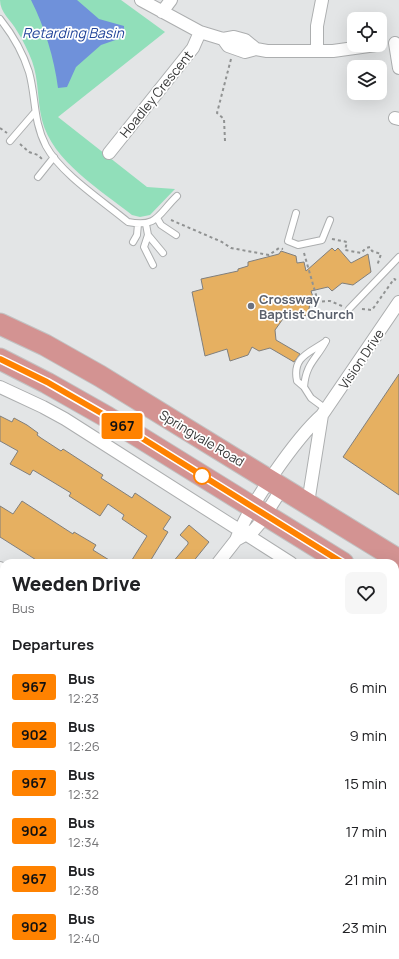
<!DOCTYPE html>
<style>
:root{--surface:#fff;--page:#f6f6f6;--text:#202124;--muted:#757577}
body{margin:0;font-family:Manrope,sans-serif;background:var(--page);color:var(--text);height:100vh;display:flex;flex-direction:column;font-size:15px;white-space:nowrap}
*{box-sizing:border-box;margin:0}
p{font-size:13px;color:var(--muted)}
.icon{flex:none;width:22px;height:22px;fill:none;stroke:currentColor;stroke-width:2;stroke-linecap:round;stroke-linejoin:round}
.map{position:relative;flex:1;overflow:hidden}
.side{position:absolute;left:0px;top:559px;width:399px;height:400px;display:flex;flex-direction:column;background:var(--surface);border-radius:12px 12px 0 0;box-shadow:0 4px 16px #0002}
.side>*{flex:none}
.badge{padding:0 8px;border-radius:3px;font-size:14px;line-height:26px}
.tools{position:absolute;left:347px;top:12px;display:grid;gap:8px}
.tools a{display:grid;place-items:center;width:40px;height:40px;border-radius:8px;background:var(--surface);box-shadow:0 4px 16px #0002;font-size:20px}
.map>.badge{position:absolute;translate:-50% -50%;box-shadow:0 0 0 2px #fff}
h2{padding:0 12px;font-size:15px;line-height:36px}
.round{display:grid;place-items:center;flex:none;width:42px;height:42px;border-radius:8px;background:var(--page)}
.head{display:flex;align-items:center;justify-content:space-between;height:68px;padding:0 12px}
h1{font-size:19px;font-weight:800;line-height:30px}
ul{padding:0;list-style:none}
li{display:flex;align-items:center;gap:12px;height:48px;padding:0 12px}
li div{flex:1}
li b{display:block;font-size:15px}
li em{font-style:normal}
li .badge{min-width:44px;font-weight:700;text-align:center}
.map>svg:first-child{display:block}
</style>
<div class="map">
<svg width="399" height="959" viewBox="0 0 399 959">
<rect width="100%" height="100%" fill="#e3e5e6"/>
<path fill="#91dfba" d="M0,0H121L165,32L58,117L147,187L175,189L150,215L140,217L132,215C101,190 52,161 42,120C37,100 39,80 32,61C28,51 23,40 17,31C11,20 0,13 0,0Z"/>
<path fill="#6f91da" d="M31,0H77L99,19L124,26V37L101,45L76,67L67,87L58,88C54,58 45,28 31,0Z"/>
<path fill="#e6b061" stroke="#807f7d" d="M332,248L335,251L338,248L351,263L368,254L371,272L353,285L342,283L332,291L328,287L311,291L313,297L310,302L308,316L296,314L285,316L275,330L276,340L300,354L294,362L270,348L259,351L252,347L248,355L230,361L227,349L205,356L192,292L203,289L201,279L238,271V269L248,266V262L279,254L281,251L296,256L297,263L304,262L306,271Z
M399,374V495L343,457Z
M0,416L12,422L14,418L27,425L38,433L37,435L41,438L61,451L63,449L103,475L101,478L132,498L135,493L171,517L163,529L168,532L149,563H130L147,536L122,519L124,515L108,504L100,516L69,496L71,493L33,470L30,475L10,464L18,451L0,441Z
M22,501L73,534L74,532L96,545L93,550L114,563H41L0,537V506L13,514Z
M189,525L209,542L192,563H172L188,544V542L180,535Z"/>
<g fill="none" stroke-linecap="round" stroke-linejoin="round">
<defs>
<path id="service" d="M0,19C12,34 23,53 29,72C36,97 33,121 46,146C61,174 103,201 128,222C158,228 158,214 177,196
M10,141L35,112
M38,177L54,157
M296,213L288,241L298,245L322,240L330,220
M157,218L161,225L176,235
M146,224L148,235L163,253
M148,235L144,247L153,265
M133,242L137,235L138,224
M349,309L399,257
M326,341C316,360 306,363 304,387L311,398L326,409
M304,387L297,381C292,357 309,353 325,342"/>
<path id="minor" d="M141,0L200,32L223,39L234,37L245,40L256,49
M162,12L171,0
M223,39L228,46L245,52L256,49L267,51H333L376,45
M395,43L399,68
M317,51V26L322,0
M395,118L399,119
M109,153L193,48L200,32
M0,387L43,407L65,419L291,563
M308,503L322,415
M236,540C248,507 296,438 322,415L399,302
M218,563L236,540L254,530L260,523L283,487
M0,568L4,570
M395,628L399,630
M0,754L4,757
M395,755L399,750
M395,796L399,800
M0,831L4,826
M0,916L4,919
M48,955L49,956
M229,959L232,955"/>
<path id="trunk" d="M0,324L45,345L100,376L399,560
M0,359L47,383L107,417L343,563
M395,596L399,598"/>
</defs>
<use href="#service" stroke="#acaeaf" stroke-width="8"/>
<use href="#minor" stroke="#acaeaf" stroke-width="14"/>
<use href="#trunk" stroke="#c2c3c3" stroke-width="23"/>
<path stroke="#909292" stroke-width="2" stroke-dasharray="3 3" stroke-linecap="butt" d="M0,128L7,133
M225,141L224,119L217,113L231,59
M20,144L29,152L38,155L42,159
M171,220L222,242L231,248L269,255L279,248L283,249
M332,239L347,242L345,250L361,253L366,248L370,247L372,251L381,254L377,266
M304,253L318,302
M310,302L330,301L342,306
M362,309L372,310L394,279L396,280
M0,853L4,848
M0,901L4,904
M0,931L4,934
M31,955L32,959
M70,959V955"/>
<use href="#service" stroke="#fff" stroke-width="6"/>
<use href="#minor" stroke="#fff" stroke-width="12"/>
<use href="#trunk" stroke="#d39392" stroke-width="21"/>
</g>
<g fill="none" stroke-linecap="round" stroke-linejoin="round">
<defs>
<path id="line" d="M0,359L47,382L108,417L343,563"/>
</defs>
<use href="#line" stroke="#fff" stroke-width="9"/>
<use href="#line" stroke="#ff8200" stroke-width="6"/>
</g>
<circle fill="#6b7280" stroke="#fff" stroke-width="1.5" cx="251" cy="306" r="4"/>
<circle fill="#fff" stroke="#ff8200" stroke-width="2" cx="202" cy="476" r="8"/>
<g text-anchor="middle" dominant-baseline="central" stroke-width="3.5" stroke-linejoin="round" paint-order="stroke">
<g font-size="13" fill="#353636" stroke="#fff">
<text transform="translate(156 94) rotate(-51)">Hoadley Crescent</text>
<text transform="translate(361 359) rotate(-56)">Vision Drive</text>
<text transform="translate(202 438) rotate(31)">Springvale Road</text>
</g>
<g font-size="13" font-weight="bold" fill="#5b616d" stroke="#fff" text-anchor="start">
<text x="259" y="299">Crossway<tspan x="259" dy="15">Baptist Church</tspan></text>
</g>
<g font-size="14" font-style="italic" fill="#22459a" stroke="#fff">
<text x="73" y="32">Retarding Basin</text>
</g>
</g>
</svg>
<div class="tools">
<a><svg class="icon" aria-label="locate" viewBox="0 0 24 24"><circle cx="12" cy="12" r="6"/><path d="M12 2v4M12 18v4M2 12h4M18 12h4"/></svg></a>
<a><svg class="icon" aria-label="layers" viewBox="0 0 24 24"><path d="M12 4l9 5-9 5-9-5zM3 14l9 5 9-5"/></svg></a>
</div>
<b class="badge" style="left:122px;top:426px;background:#ff8200;color:#111">967</b>
<section class="side">
<div class="head"><div><h1>Weeden Drive</h1><p>Bus</p></div><a class="round"><svg class="icon" aria-label="heart" viewBox="0 0 24 24"><path d="M12 20l-8-8c-3-5 5-10 8-4 3-6 11-1 8 4z"/></svg></a></div>
<h2>Departures</h2>
<ul>
<li><span class="badge" style="background:#ff8200;color:#111">967</span><div><b>Bus</b><p>12:23</p></div><em>6 min</em></li>
<li><span class="badge" style="background:#ff8200;color:#111">902</span><div><b>Bus</b><p>12:26</p></div><em>9 min</em></li>
<li><span class="badge" style="background:#ff8200;color:#111">967</span><div><b>Bus</b><p>12:32</p></div><em>15 min</em></li>
<li><span class="badge" style="background:#ff8200;color:#111">902</span><div><b>Bus</b><p>12:34</p></div><em>17 min</em></li>
<li><span class="badge" style="background:#ff8200;color:#111">967</span><div><b>Bus</b><p>12:38</p></div><em>21 min</em></li>
<li><span class="badge" style="background:#ff8200;color:#111">902</span><div><b>Bus</b><p>12:40</p></div><em>23 min</em></li>
</ul>
</section>
</div>
